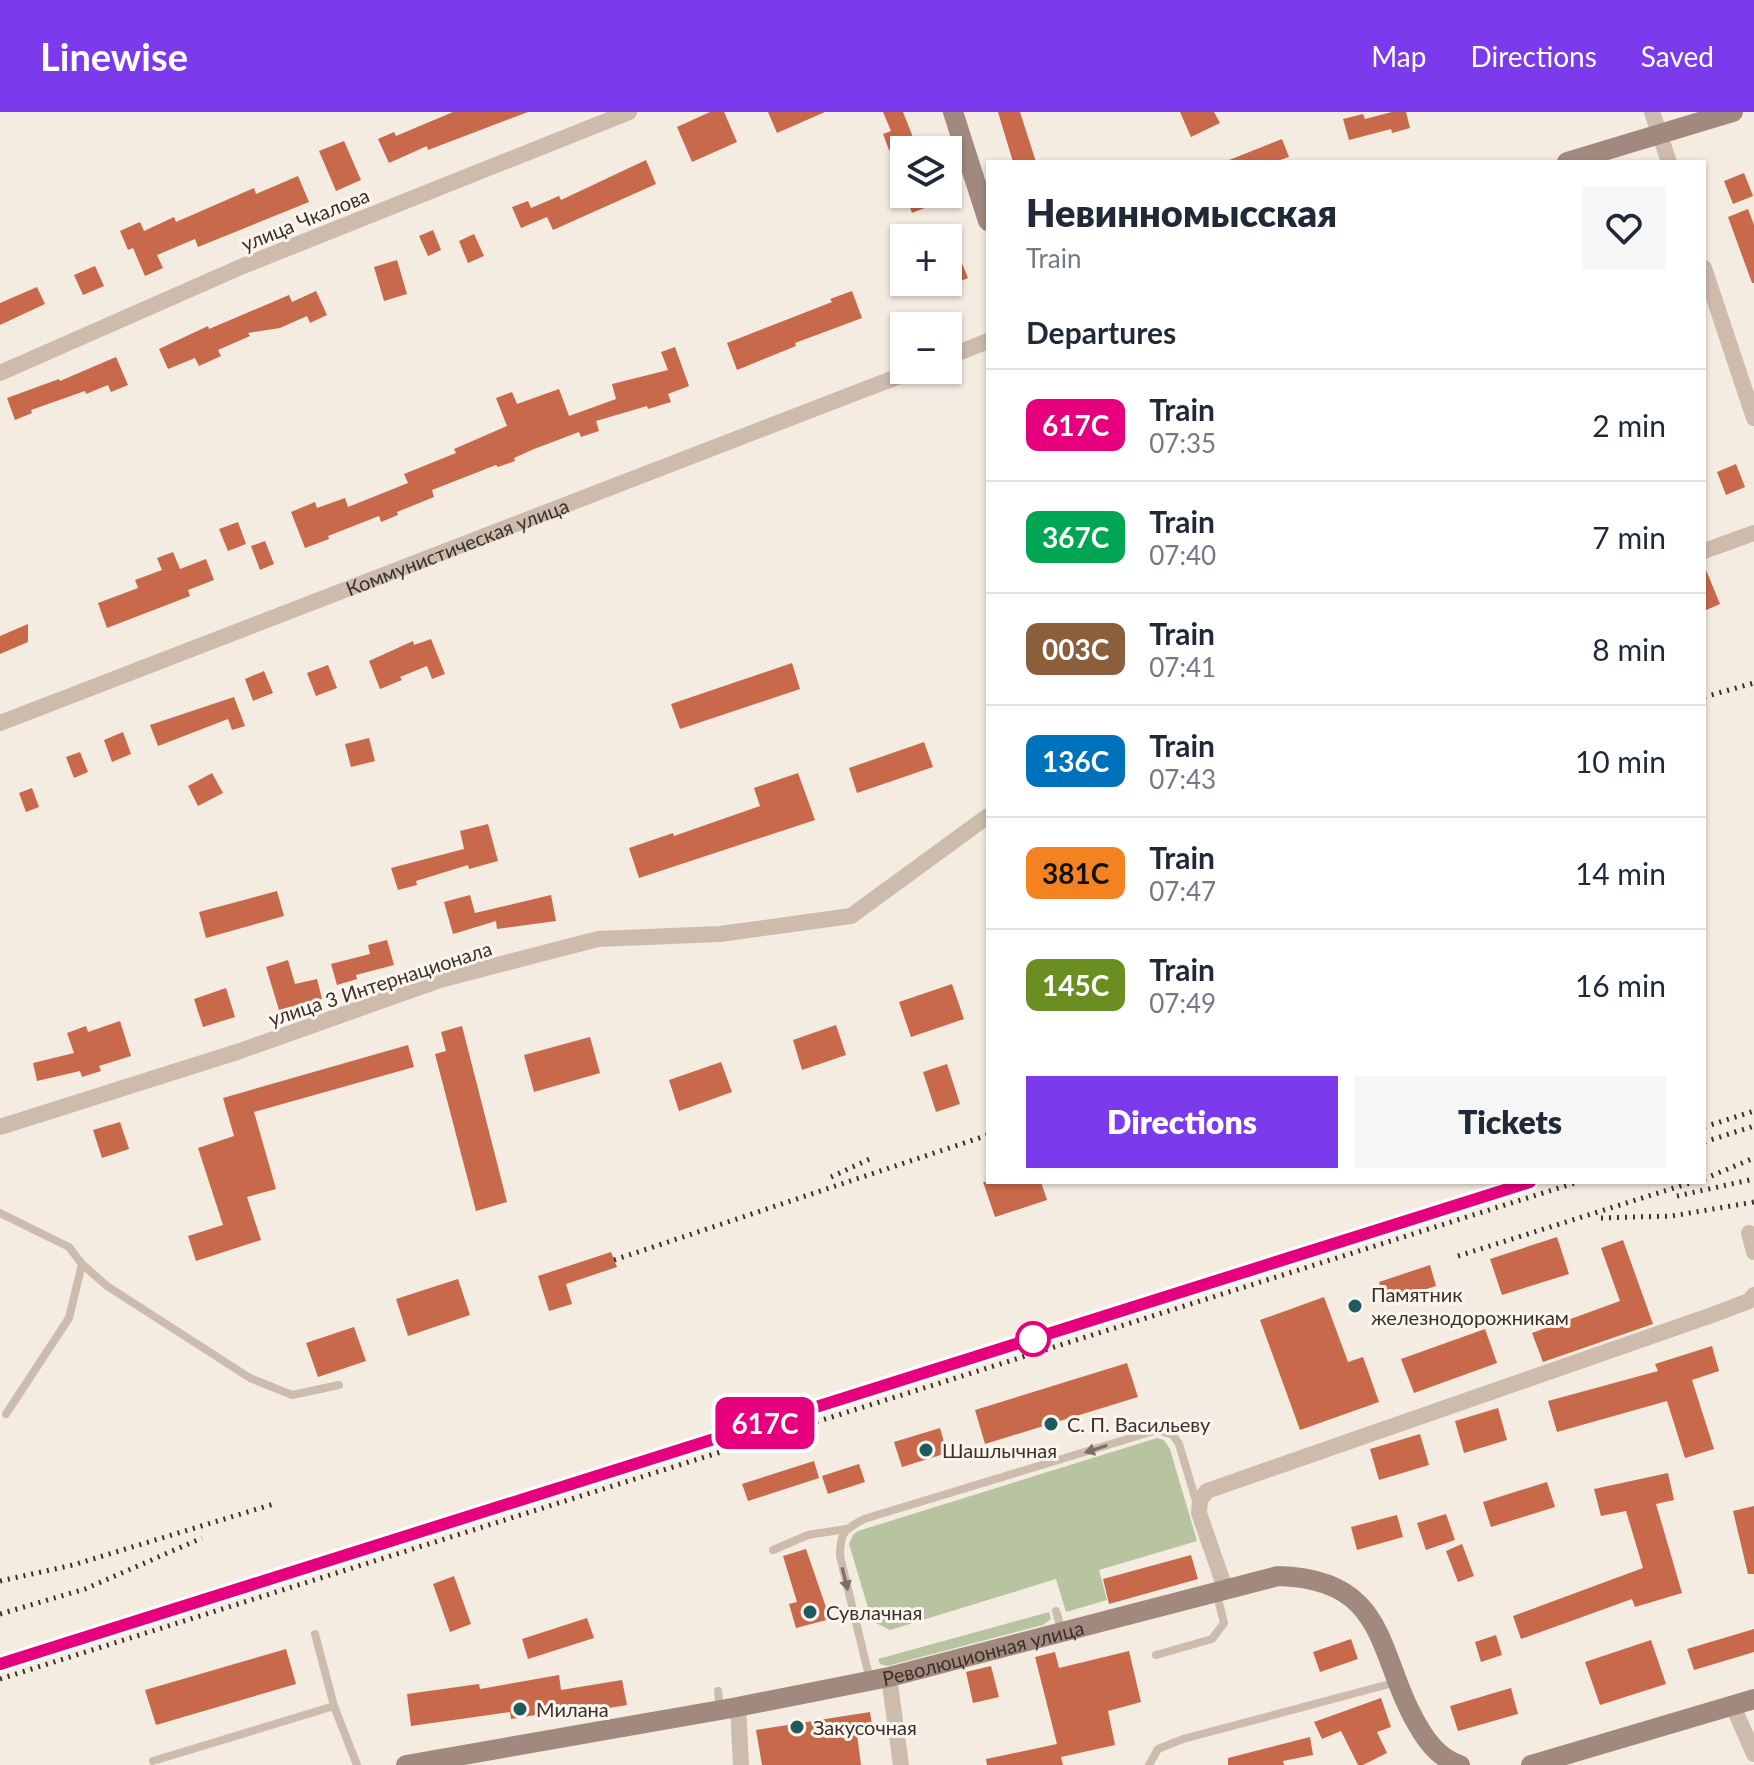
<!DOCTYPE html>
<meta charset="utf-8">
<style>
:root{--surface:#fff;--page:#f6f6f7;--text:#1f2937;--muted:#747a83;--line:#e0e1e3;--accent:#7c3aed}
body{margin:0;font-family:Lato,sans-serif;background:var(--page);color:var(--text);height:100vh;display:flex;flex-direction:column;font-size:30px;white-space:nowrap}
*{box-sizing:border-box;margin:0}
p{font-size:26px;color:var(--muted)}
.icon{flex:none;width:44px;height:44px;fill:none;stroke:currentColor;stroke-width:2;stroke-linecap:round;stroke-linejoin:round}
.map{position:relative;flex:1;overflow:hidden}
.sheet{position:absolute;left:986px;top:48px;width:720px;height:1024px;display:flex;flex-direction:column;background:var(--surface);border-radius:0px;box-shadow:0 2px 6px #0004}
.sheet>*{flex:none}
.badge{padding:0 16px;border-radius:12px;font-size:28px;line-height:52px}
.buttons{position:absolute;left:890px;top:24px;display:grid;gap:16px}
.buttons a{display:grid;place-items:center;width:72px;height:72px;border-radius:0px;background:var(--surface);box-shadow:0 2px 6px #0004;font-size:40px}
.map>.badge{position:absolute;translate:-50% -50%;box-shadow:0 0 0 4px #fff}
h2{padding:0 40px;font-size:30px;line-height:72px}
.round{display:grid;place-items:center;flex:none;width:84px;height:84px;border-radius:0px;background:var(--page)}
.summary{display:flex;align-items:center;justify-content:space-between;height:136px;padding:0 40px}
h1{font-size:38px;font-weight:800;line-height:60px}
.cta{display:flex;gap:16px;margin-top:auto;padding:16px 40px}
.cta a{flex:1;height:92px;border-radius:0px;background:var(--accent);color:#fff;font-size:32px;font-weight:800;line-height:92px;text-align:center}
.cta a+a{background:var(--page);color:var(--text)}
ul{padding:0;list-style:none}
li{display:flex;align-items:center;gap:24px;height:112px;padding:0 40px;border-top:2px solid var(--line)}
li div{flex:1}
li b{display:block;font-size:30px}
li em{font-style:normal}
li .badge{min-width:88px;font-weight:700;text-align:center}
header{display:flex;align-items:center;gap:48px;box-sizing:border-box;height:112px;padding:0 40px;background:var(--accent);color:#fff}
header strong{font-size:38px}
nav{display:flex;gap:44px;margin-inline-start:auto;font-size:28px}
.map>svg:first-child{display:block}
</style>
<header>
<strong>Linewise</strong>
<nav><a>Map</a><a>Directions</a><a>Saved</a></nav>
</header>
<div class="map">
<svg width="1754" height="1653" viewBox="0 0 1754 1653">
<rect width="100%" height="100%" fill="#f4ebe1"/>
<path fill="#b8c4a0" d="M1157,1326L1164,1328L1170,1337L1197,1429L1099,1458L1107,1488L1066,1500L1056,1467L890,1518L872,1509L849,1432L853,1423L858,1419Z
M1049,1500L1051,1507L1043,1513L887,1554L880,1552L878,1547Z"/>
<path fill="#c8694b" d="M453,0H528L428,38L427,34L389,51L378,27L394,20L396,24Z
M710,0H724L737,30L692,50L677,15Z
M768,0H825L777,21Z
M883,0H903L914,28L889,38L883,22L891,19Z
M998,0H1020L1036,50H1013Z
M1180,0H1214L1220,11L1191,25Z
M1392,0H1406L1410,16L1392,21L1391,17L1349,28L1343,7L1363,2L1365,7Z
M1282,27L1289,45L1274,50H1224Z
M344,29L361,68L336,79L319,39Z
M646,48L656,72L553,118L547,105L521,116L512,95L528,89L531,96L559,84L561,88Z
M1744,61L1753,84L1733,92L1724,69Z
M298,64L309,90L198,135L195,127L157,143L163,156L145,164L133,136L128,138L120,119L140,110L144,119L174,105L176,110L254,76L256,82Z
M905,82H957V83L912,101Z
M1748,97L1754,113V171H1752L1728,105Z
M433,118L441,138L428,144L419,124Z
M474,122L484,144L468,151L459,129Z
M397,148L407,182L384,189L374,155Z
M961,149L968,166L948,174V153Z
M95,154L104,174L83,183L74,163Z
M37,175L45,192L0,213V191Z
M316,179L327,203L310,211L307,204L280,216L248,221L250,224L218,238L221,244L199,254L195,246L168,257L159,237L208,214L209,217L289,183L292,190Z
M852,179L862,206L795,231L796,234L737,258L727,231L832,190L830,187Z
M675,235L689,274L668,282L671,290L648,297L647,294L596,309L599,319L581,325L579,320L534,337L514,346L515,349L498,355L496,353L432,378L434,385L397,400L398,403L381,410L379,404L328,424L329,427L305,436L291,400L315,390L317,396L345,386L348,395L408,371L404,362L456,341L454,337L507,314L496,286L512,280L517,292L559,277L569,304L616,287L612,272L668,258L661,240Z
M116,245L128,273L111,280L108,273L86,282L85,279L31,298L32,301L15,308L7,286L59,267L60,269Z
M1736,352L1745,375L1726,383L1717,360Z
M238,410L246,432L228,439L219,417Z
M265,429L274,452L260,458L251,434Z
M173,440L180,457L206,447L214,468L188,478L190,484L107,516L98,491L138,476L135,468L162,458L157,446Z
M1704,453L1720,492L1704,499Z
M28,512V530L0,542V524Z
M431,527L445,562L432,567L427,554L400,565L402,568L380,577L369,549L413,529L414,533Z
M792,551L800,577L680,617L671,592Z
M328,553L337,576L316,584L307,561Z
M264,559L273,581L253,589L245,567Z
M234,585L245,614L232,618L228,607L158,634L150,613Z
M123,620L131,642L112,650L104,628Z
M369,626L375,649L351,655L345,632Z
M924,630L933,655L857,681L849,656Z
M80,640L88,660L74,666L66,645Z
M212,661L223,681L198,694L188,674Z
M798,661L815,708L639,766L629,736L673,721L674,724L760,694L754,676Z
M32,676L39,695L26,700L19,681Z
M488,712L498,749L469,757L468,753L416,769L417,773L398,778L391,756L464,737L460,719Z
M277,779L284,804L206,826L199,800Z
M470,783L475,801L551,783L556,809L497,817L496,809L453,822L444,790Z
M387,828L394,853L356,863L357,867L337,873L331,852L370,842L368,833Z
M288,848L295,872L317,867L322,887L279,898L266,855Z
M952,872L964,907L911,925L899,890Z
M226,876L235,905L203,915L194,887Z
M120,909L131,944L99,954L101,959L82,965L80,959L37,969L33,951L74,941L67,921L86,914L88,920Z
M836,913L846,943L802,958L793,928Z
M462,914L507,1090L476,1099L435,942L446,939L441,920Z
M590,925L600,961L534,980L524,943Z
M408,933L414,955L254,1000L276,1077L247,1085L261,1128L196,1149L188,1124L223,1113L198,1036L234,1024L223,986Z
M721,950L732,980L679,999L669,968Z
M947,952L960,992L936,1000L923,960Z
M120,1010L129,1037L102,1046L93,1018Z
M983,1070H1041L1047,1088L995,1105Z
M1557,1125L1569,1162L1502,1183L1490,1147Z
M1623,1128L1653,1212L1543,1250L1532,1221L1620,1189L1601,1136Z
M611,1140L617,1155L566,1172L572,1192L549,1199L538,1164Z
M1430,1153L1436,1174L1385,1190L1379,1170Z
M458,1167L470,1203L408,1224L396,1187Z
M1324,1185L1348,1250L1363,1245L1379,1290L1300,1318L1260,1208Z
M354,1215L366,1249L318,1265L306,1231Z
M1485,1217L1497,1251L1414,1281L1401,1247Z
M1712,1234L1719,1259L1692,1268L1714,1337L1685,1346L1667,1289L1557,1320L1548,1289L1658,1259L1655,1252Z
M1127,1251L1138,1285L985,1332L975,1298Z
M1498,1296L1507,1328L1464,1341L1455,1309Z
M940,1316L947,1341L902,1355L894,1330Z
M1420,1322L1429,1353L1379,1368L1370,1337Z
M814,1349L819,1366L748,1389L742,1372Z
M859,1352L865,1370L828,1382L822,1364Z
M1668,1361L1674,1388L1656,1392L1682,1481L1635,1495L1632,1487L1521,1527L1513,1504L1643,1456L1626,1399L1601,1404L1594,1377Z
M1547,1370L1555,1395L1491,1415L1483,1390Z
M1754,1394V1462H1748L1733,1399Z
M1446,1402L1455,1428L1426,1438L1417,1411Z
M1397,1403L1403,1425L1357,1438L1351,1415Z
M1462,1432L1474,1464L1458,1470L1446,1439Z
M806,1437L830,1507L796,1516L789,1492L797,1490L783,1444Z
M1191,1443L1198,1467L1109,1492L1103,1467Z
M454,1464L471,1512L450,1520L433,1472Z
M587,1506L594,1526L528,1547L522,1527Z
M1754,1517V1540L1694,1558L1687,1537Z
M1496,1523L1502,1543L1481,1550L1475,1530Z
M1351,1527L1358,1547L1320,1560L1313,1540Z
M1651,1528L1666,1572L1600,1593L1585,1550Z
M286,1537L296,1572L156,1613L145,1578Z
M1129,1539L1141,1590L1108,1599L1115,1633L1061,1645L1063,1653H987L986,1647L1057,1632L1035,1545L1055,1540L1059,1556Z
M991,1554L999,1585L973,1591L966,1560Z
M559,1563L561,1578L622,1568L627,1593L585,1600L584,1595L511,1607L510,1600L411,1614L407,1582L479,1572L480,1577Z
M1511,1576L1518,1602L1458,1619L1450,1594Z
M1381,1586L1391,1615L1377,1620L1387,1641L1363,1653H1358L1341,1619L1322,1627L1314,1610Z
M870,1600L873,1619L857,1622L861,1653H762L756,1618Z
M1310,1625L1313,1643L1283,1649L1284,1653H1228V1646Z"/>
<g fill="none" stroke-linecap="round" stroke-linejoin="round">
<path stroke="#cdbbac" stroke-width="8" d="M0,1101L69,1135L82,1152L69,1206L6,1302
M82,1152L107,1174L250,1266L292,1283L339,1273
M773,1438L808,1423L846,1417
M1056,1499L1062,1519
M315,1522L334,1594
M1156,1543L1212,1527L1224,1511L1216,1479
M870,1568L840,1444C840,1420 844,1418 864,1407L1157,1318L1173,1323L1179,1332L1197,1392
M718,1579L720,1598
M153,1649L334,1594L357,1653
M1149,1653L1158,1637L1183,1627L1397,1570"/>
<g stroke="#cdbbac" stroke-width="16">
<path d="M1652,0L1669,50"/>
<path d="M1704,156L1754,306"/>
<path d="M948,245L988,229"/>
<path d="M0,261L243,154L629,0"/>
<path d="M1704,439L1754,421"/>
<path id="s1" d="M0,611L915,258"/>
<path d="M0,1015L240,939L440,868L598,827L720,822L851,804L988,704"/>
<path d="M1749,1121L1754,1140"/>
<path d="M1225,1476L1199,1401L1200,1388L1207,1379L1712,1203L1749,1189L1754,1183"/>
<path d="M889,1565L901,1653"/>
<path d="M1733,1594L1754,1642"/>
<path d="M738,1595L741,1653"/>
</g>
<g stroke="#a18a7d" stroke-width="20">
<path d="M953,0L988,109"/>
<path d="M1567,50L1733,0"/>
<path id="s2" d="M406,1653L732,1596L889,1565L1278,1464C1394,1467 1375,1549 1423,1622C1432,1636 1444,1648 1460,1653"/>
<path d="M1531,1653L1754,1587"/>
</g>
<path stroke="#3b302b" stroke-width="5" stroke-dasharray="2 6" stroke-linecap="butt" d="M1704,585L1754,571
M1704,1015L1754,999
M1704,1030L1754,1014
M831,1065L874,1045
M1704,1067L1754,1046
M1677,1084L1754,1067
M1601,1106L1672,1104L1754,1090
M1458,1144L1693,1070
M614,1148L988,1023
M0,1469L73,1453L277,1391
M0,1502L85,1477L202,1426
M0,1552L1530,1070
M0,1567L1578,1070"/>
</g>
<defs><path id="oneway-solid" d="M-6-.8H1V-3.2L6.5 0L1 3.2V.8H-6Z" transform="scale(2)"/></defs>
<g fill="#7d6f65">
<use href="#oneway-solid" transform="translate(1096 1337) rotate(162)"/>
<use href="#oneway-solid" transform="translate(845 1467) rotate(76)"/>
</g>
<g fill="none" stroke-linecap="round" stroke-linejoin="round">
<defs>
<path id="line" d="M0,1552L1530,1070"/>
</defs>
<use href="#line" stroke="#fff" stroke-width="18"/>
<use href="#line" stroke="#e6007e" stroke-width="12"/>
</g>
<g fill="#1f5a5e" stroke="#fbf5ee" stroke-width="3">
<circle cx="1355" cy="1194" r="8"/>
<circle cx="1051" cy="1312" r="8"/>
<circle cx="926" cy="1338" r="8"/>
<circle cx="810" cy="1500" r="8"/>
<circle cx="520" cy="1597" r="8"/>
<circle cx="797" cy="1615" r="8"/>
</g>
<circle fill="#fff" stroke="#e6007e" stroke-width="4" cx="1033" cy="1227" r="16"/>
<g text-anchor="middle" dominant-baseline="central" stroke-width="6" stroke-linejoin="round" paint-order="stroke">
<g font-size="20" fill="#3b302b" stroke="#fbf5ee">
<text transform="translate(305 107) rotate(-22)">улица Чкалова</text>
<text stroke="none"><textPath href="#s1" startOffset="490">Коммунистическая улица</textPath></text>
<text transform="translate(380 871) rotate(-18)">улица 3 Интернационала</text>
<text stroke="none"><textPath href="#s2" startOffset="588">Революционная улица</textPath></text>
</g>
<g font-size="20" fill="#3b302b" stroke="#fbf5ee" text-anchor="start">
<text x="1371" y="1182">Памятник<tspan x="1371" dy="23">железнодорожникам</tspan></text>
<text x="1067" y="1312">С. П. Васильеву</text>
<text x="942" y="1338">Шашлычная</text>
<text x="826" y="1500">Сувлачная</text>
<text x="536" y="1597">Милана</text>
<text x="813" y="1615">Закусочная</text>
</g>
</g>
</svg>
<div class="buttons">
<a><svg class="icon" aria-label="layers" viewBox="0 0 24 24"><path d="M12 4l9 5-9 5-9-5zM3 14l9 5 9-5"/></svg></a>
<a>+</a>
<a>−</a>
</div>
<b class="badge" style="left:765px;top:1311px;background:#e6007e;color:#fff">617C</b>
<section class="sheet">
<div class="summary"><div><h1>Невинномысская</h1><p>Train</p></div><a class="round"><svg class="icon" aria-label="heart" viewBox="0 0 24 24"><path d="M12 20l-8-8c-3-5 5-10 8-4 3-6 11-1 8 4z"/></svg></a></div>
<h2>Departures</h2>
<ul>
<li><span class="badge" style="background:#e6007e;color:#fff">617C</span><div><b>Train</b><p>07:35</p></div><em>2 min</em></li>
<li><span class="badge" style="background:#00a651;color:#fff">367С</span><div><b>Train</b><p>07:40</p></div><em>7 min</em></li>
<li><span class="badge" style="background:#8b5e3c;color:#fff">003С</span><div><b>Train</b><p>07:41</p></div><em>8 min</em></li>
<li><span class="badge" style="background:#0072bc;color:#fff">136С</span><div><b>Train</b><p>07:43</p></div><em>10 min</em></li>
<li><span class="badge" style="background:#f58220;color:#111">381С</span><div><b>Train</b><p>07:47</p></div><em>14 min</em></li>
<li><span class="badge" style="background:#6b8e23;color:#fff">145С</span><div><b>Train</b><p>07:49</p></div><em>16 min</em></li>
</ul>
<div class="cta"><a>Directions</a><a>Tickets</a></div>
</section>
</div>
